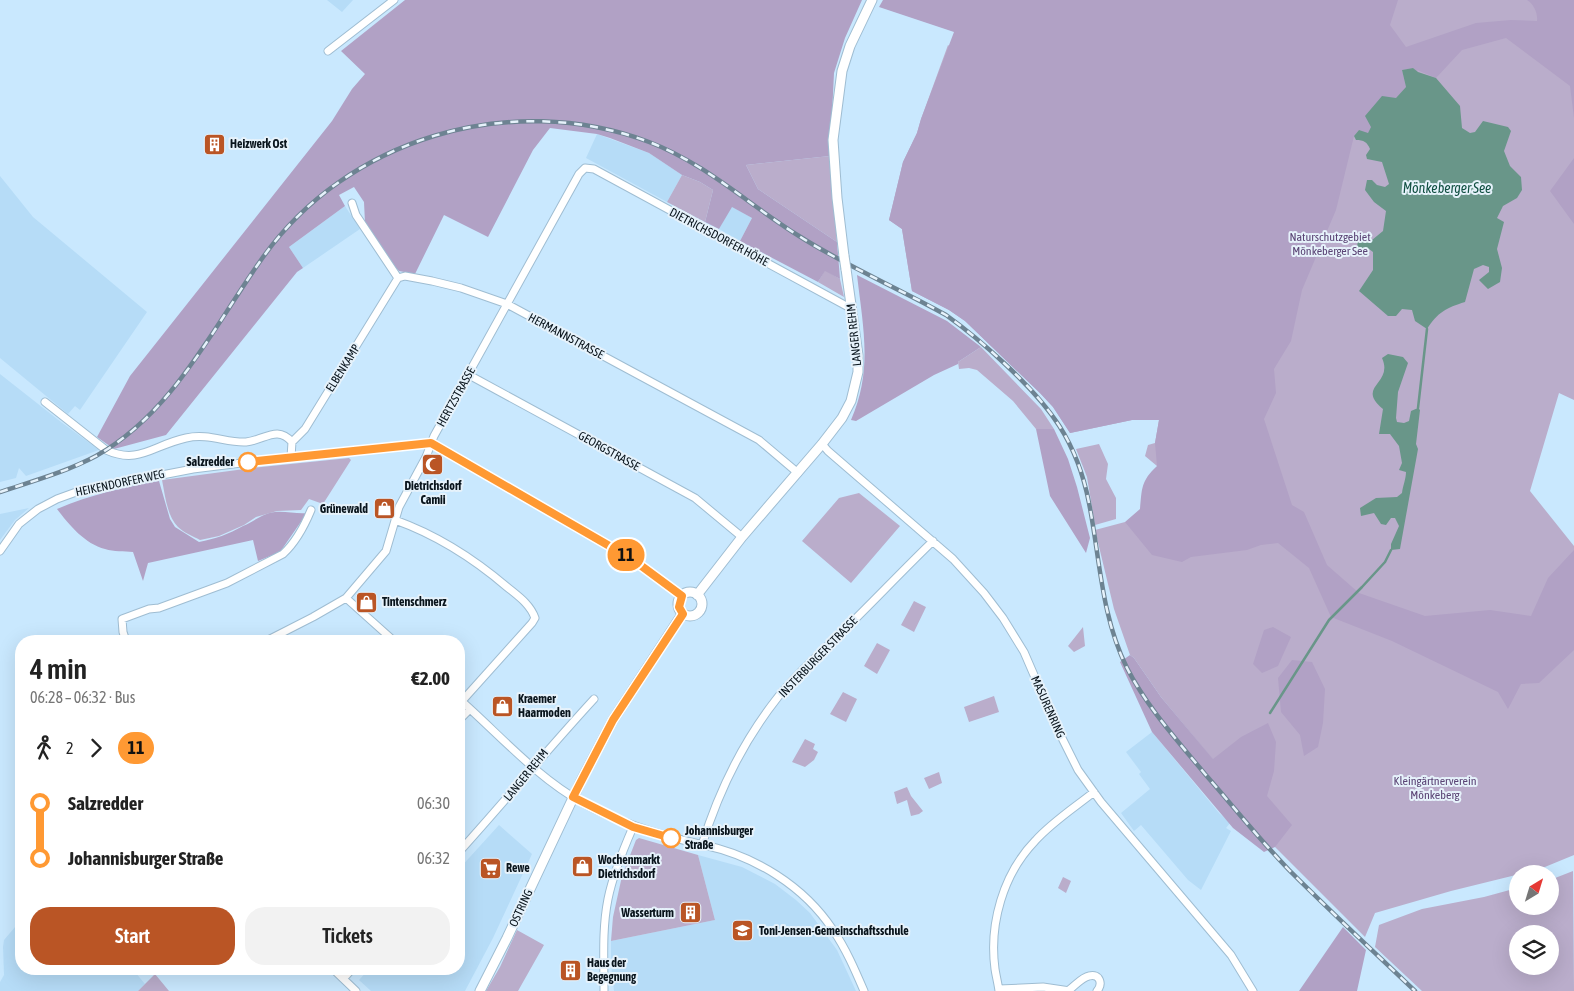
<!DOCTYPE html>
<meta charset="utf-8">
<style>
:root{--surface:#fff;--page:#f2f2f2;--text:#222;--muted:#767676;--accent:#ba5525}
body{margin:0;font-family:"Asap Condensed",sans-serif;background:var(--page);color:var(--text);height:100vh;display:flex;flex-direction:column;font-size:19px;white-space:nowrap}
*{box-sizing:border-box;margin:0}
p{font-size:16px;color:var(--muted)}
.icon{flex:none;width:28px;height:28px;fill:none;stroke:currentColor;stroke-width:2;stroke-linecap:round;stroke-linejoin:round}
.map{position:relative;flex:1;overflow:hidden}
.panel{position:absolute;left:15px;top:635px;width:450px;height:340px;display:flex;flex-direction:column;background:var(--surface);border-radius:20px;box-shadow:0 5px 20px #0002}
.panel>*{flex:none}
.badge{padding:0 10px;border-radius:16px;font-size:18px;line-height:32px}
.needle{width:32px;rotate:38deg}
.fabs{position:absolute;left:1509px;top:865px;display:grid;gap:10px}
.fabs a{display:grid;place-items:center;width:50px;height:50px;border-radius:50%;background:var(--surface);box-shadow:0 5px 20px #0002;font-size:25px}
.map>.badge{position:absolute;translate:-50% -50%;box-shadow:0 0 0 2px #fff}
.legs{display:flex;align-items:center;gap:8px;height:55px;padding:0 15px;font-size:16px}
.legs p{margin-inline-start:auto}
.overview{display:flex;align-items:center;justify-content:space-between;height:85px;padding:0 15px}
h1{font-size:28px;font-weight:600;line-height:38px}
.cta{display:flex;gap:10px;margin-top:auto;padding:10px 15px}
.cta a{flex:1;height:58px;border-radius:20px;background:var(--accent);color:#fff;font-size:20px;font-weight:600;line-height:58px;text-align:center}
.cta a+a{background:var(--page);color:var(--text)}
ul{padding:0 15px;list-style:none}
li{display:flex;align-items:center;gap:18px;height:55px;font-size:19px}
li i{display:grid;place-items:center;width:8px;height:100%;margin:0 6px;background:currentColor}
li i::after{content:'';width:12px;height:12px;margin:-6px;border:4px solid;border-radius:50%;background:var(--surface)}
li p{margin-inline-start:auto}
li:first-child i{background:linear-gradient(#0000 50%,currentColor 0)}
li:last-child i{background:linear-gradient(currentColor 50%,#0000 0)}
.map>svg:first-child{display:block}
</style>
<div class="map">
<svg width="1574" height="991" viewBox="0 0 1574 991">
<rect width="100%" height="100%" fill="#c9e8fe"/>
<path fill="#b6dcf7" d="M327,0H353L342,12Z
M597,134L649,153L682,175L667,202L586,158Z
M0,176L33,217L147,312L80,410L75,406L68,414L0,358Z
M345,206L360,229L303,268L289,247Z
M731,206L752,218L740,241L719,229Z
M0,374L61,422L99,450L26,476L19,468L16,478L0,482Z
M29,508L15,520L0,540V514Z
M1152,732L1219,813L1230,823L1226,828L1231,831L1201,890L1188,880L1141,825L1134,831L1121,813L1150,789L1139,774L1141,772L1126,752Z
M499,825L532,854L493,938L465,991H371L359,980L369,969H459V869Z
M698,855L742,867L775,884L796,900L810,913L837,950L856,991H614L611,964V941L715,920Z
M21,920V969H134L135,972L145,984L138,991H0V982L4,975L3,947L4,940Z"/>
<path fill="#baadcb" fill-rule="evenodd" d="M1013,0H1566L1574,8V400L1559,393L1530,491L1574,546V855L1540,869L1451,891L1375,913L1365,937L1275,847L1238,790L1161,697L1134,658L1130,655L1114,609L1095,530L1125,522L1178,517L1157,466L1145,456L1148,445L1155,443L1159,420H1132L1070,433L1053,407L1040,393L965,321L949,310L912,291L902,229L889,220L903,162L917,133L921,119L948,45L957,52Z
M830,156L837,242L758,189L746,165Z
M682,175L700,182L713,190L705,222L667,202Z
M825,270L840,279L844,297L818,282Z
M981,347L1041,409L1054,429H1036L1013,401L977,370L969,368L959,369L958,362Z
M1099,444L1108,464L1106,479L1116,498V519L1095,525L1087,477L1076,449Z
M349,458L351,460L323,504L309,499L301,510L277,511L256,517L244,525L219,536L200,540C193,536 184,533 178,527C167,516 165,495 162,480L252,468Z
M859,493L900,526L851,583L802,541L839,498Z
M914,601L926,607L914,632L901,625Z
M1083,627L1085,646L1074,652L1068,646Z
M877,643L890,650L877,674L864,666Z
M843,692L857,699L846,722L830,714Z
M994,696L999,712L969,722L964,707Z
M805,739L815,744L813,749L818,752L814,760L805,767L792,762Z
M939,772L942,783L929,789L924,778Z
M907,787L911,796L923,811L919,814L911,816L907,800L897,804L894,792Z
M639,838L698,855L715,920L611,941L613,917L622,876L636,840Z
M1573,871L1574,991H1422L1375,947L1379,925L1422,909L1484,897L1517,888L1518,906H1550V880ZM1518,934H1550V966H1518Z
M1063,877L1071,881L1066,893L1058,888Z
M517,930L544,945L518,991H486L500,967Z
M155,974L169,991H138Z"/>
<path fill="#b1a1c5" d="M405,0H862L845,38L834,73L830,156L746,165L758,189L837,242L840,279L825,271L818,282L740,241L752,218L732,207L719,229L705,222L713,190L700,182L682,175L649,153L610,138L597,134L550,128L533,150L488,237L444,215L415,274L399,271L396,268L365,223L364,202L354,187L339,195L345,206L289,247L303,268L297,272L166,435L114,449L97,437L130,376L332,121L352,89L365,74L341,51Z
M883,0H1398L1390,25L1406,47L1476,23L1511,20L1537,21C1538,14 1534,4 1527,0H1574V118L1570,86L1506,38L1462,50L1436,78L1417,70L1418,72L1413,68L1402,70L1406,87L1371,127L1368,134L1359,130L1354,136L1336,210L1302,290L1291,341L1274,369L1276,393L1264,419L1292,505L1304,512L1327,565L1359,593L1425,616L1490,610L1531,616L1548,578L1574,550V650L1539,683L1521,684L1508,709L1498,692L1392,641L1331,617L1309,568L1278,543L1261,545L1247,550L1191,557L1182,562L1152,555L1125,522L1140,509C1142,488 1141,481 1157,466L1155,443L1159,420H1132L1070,433L1053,407L1040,393L965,321L949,310L912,291L902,229L889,220L903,162L917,133L921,119L954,32L879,7Z
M1574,158V224L1550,191Z
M857,275L947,321L981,347L958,362V364L934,375L856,421L851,420C873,370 863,327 857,275Z
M1036,429H1054L1068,459L1077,487L1090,538L1086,553L1050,496Z
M159,481L170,519L175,527L199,542C215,539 229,534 243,526C255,521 261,514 275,512C285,511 297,514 307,513L280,552L258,561L253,540L148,563L143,581L133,552C124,551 114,552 105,549C85,544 69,525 57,509C92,494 122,488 159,481Z
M1273,627L1291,637L1278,666L1262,673L1253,664L1264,630Z
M1130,655L1134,658L1161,697L1213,759L1241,737L1268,723L1276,742L1274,771L1267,796L1292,825L1275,847L1264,852L1233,828L1152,732L1120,662Z
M1292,660L1312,662L1325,689L1323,723L1318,747L1304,756L1300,735L1281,712L1278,678Z
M1343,927L1366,950L1357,991H1299Z"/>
<path fill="#699689" d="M1413,68L1418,72L1436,78L1460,106L1462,128L1470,133L1475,132L1483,121L1508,127L1511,131L1504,151L1510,166L1521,177L1522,190L1517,198L1503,206L1497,218L1504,222L1497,249L1502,268L1500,282L1488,289L1479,280L1489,272V267L1483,265L1474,269L1465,302C1446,308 1438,312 1427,329L1415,321L1412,310L1402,309L1396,316H1388L1359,291L1373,270V252L1369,249L1362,251L1357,247L1358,240H1372L1383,231L1386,211L1374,202L1365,190L1367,180H1372L1377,185L1385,187L1389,184L1382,162L1367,159L1366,155L1370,149C1367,142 1364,140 1356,140L1354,136L1359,130L1368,133L1371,127L1365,116L1382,96L1396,98L1406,87L1402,70Z
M1388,354L1403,357L1408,363L1398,392L1396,418L1397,422L1404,423L1409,421L1411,411L1418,408L1420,410L1416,444L1418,449L1400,549L1391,550V544L1399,526L1395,518H1391L1386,525L1381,524L1374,513L1361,516L1360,508L1376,498L1397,497L1402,493C1403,485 1406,479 1406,472L1399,470L1402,463L1399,446L1390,434H1379L1383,409C1355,386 1394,384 1382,358Z"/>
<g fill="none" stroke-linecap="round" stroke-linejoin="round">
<path stroke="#699689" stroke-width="2.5" d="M1418,408L1427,329
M1270,713L1329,620L1362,587L1385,562L1391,550"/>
<defs>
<path id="minor" d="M328,51L394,0
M352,203L356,215L398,278
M398,278L405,276L432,281L461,288L507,304L759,440L798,473
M469,375L695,498L742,537
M45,402L106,450C139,465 153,445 186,438C209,433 226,443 246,442C265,440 277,425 292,442
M822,444L828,451L953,559L984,593L1003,618L1024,652L1056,726L1078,770L1101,802L1231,955L1253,991
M291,457L292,442L305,429L398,278
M395,520C437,535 473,558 507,587C518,596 530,604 535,618L532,623L462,701
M0,551L19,524L38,509L57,499L79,491L193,469L283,458L431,443L632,559L681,596
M346,598L394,641
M126,641L123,632L122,619L149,609L159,608L227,583L283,554C296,542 304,527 311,510
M266,641L313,617L346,598L386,551L399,507L426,457L434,436L579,174L585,168L594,169L852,309
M459,699C499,734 536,777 583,803C621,824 662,836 704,845C755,856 804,886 833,930C846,949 855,970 864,991
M459,720L469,710
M702,845C718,793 744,740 778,697C796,674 818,655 839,635C871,604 901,572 933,541
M459,852C505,801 548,749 594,699
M333,969L356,991
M344,978L352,969
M999,989L1043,987L1070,991
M1069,990C1075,986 1082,977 1089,976C1100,973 1103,984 1097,991
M604,991C604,960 602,929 608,899C613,874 623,850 633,827
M999,991C998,983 996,976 995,969C989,924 1003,874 1035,841C1052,822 1074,808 1094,792"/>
<path id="tertiary" d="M844,256L837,198L833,140L842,71L850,46L872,0
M678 604a12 12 0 1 1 24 0a12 12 0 1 1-24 0Z
M697,595L742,537L822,444L842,418L851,401L858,372V355L846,269
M480,991L507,938L581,781L613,720L683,613"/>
</defs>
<use href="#minor" stroke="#9fbdd2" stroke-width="9"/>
<use href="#tertiary" stroke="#9fbdd2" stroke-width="11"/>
<use href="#minor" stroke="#fff" stroke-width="7"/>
<use href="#tertiary" stroke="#fff" stroke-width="9"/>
<defs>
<path id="rail" d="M0,492C33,481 66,472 96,456C173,413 212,329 261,260C346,138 510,90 649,142C705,163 749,205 799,236C846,266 898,288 946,315C967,330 986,346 1005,364C1050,406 1077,441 1089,503C1100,558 1101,616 1127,668C1147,707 1177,740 1205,774C1233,806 1259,839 1289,870C1330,911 1373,951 1415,991"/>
</defs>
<use href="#rail" stroke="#6d8392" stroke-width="4.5"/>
<use href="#rail" stroke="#e6f2fb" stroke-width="2.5" stroke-dasharray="8" stroke-linecap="butt"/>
<defs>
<path id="tertiary-bridge" d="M844,256L846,269"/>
</defs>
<use href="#tertiary-bridge" stroke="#9fbdd2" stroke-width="11" stroke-linecap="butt"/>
<use href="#tertiary-bridge" stroke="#fff" stroke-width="9"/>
</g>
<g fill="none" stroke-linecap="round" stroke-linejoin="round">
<defs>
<path id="line-1" d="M248,462L431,443L632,559L682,596L679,607L683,614L613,720L573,797L633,827L671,838"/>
</defs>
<use href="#line-1" stroke="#fff" stroke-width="11"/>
<use href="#line-1" stroke="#f93" stroke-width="8"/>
</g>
<defs>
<symbol id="building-square" viewBox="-11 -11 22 22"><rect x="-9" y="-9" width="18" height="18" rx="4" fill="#ba5525" stroke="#e6f2fb"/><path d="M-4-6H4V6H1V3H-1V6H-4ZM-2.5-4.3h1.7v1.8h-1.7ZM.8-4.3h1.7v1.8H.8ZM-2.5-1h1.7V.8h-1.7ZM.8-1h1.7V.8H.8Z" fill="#fff"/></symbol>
<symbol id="mosque-square" viewBox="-11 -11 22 22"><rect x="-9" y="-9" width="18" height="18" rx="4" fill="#ba5525" stroke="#e6f2fb"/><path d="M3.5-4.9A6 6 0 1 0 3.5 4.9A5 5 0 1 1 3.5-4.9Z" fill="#fff"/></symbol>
<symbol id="shop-square" viewBox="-11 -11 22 22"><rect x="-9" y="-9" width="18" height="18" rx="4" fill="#ba5525" stroke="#e6f2fb"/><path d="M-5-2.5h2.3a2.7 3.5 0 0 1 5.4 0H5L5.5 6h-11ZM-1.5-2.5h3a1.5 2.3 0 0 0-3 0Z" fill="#fff"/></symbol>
<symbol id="supermarket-square" viewBox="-11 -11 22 22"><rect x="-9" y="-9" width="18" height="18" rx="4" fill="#ba5525" stroke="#e6f2fb"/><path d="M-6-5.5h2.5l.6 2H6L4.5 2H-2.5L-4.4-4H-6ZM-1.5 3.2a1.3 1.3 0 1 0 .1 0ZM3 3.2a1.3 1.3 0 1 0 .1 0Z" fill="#fff"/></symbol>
<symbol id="school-square" viewBox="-11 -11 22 22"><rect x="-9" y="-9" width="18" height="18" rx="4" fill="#ba5525" stroke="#e6f2fb"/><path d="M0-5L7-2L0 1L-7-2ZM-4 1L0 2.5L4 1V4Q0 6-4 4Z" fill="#fff"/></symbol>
</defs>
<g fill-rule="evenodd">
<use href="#building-square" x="202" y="132" width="25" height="25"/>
<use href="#mosque-square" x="420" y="452" width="25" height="25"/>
<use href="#shop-square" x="372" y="496" width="25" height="25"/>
<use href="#shop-square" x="354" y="590" width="25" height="25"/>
<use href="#shop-square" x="490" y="694" width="25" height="25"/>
<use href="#shop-square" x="570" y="854" width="25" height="25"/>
<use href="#supermarket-square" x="478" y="856" width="25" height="25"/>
<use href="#building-square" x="678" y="900" width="25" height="25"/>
<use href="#school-square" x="730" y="918" width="25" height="25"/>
<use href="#building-square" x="558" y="958" width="25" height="25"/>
</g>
<g fill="#fff" stroke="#f93" stroke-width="2.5">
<circle cx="248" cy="462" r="9"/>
<circle cx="671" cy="838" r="9"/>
</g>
<g text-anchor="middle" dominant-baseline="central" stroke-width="4" stroke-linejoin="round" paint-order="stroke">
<g font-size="12" font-weight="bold" fill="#09141c" stroke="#e6f2fb" text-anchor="start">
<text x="230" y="144">Heizwerk Ost</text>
<text x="433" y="486" text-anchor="middle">Dietrichsdorf<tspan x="433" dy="14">Camii</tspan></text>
<text x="368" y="509" text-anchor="end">Grünewald</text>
<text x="382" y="602">Tintenschmerz</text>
<text x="518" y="699">Kraemer<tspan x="518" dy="14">Haarmoden</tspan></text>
<text x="598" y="860">Wochenmarkt<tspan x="598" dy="14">Dietrichsdorf</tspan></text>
<text x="506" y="868">Rewe</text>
<text x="674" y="913" text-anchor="end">Wasserturm</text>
<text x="759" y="931">Toni-Jensen-Gemeinschaftsschule</text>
<text x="587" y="963">Haus der<tspan x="587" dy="14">Begegnung</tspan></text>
</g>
<g font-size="12" fill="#09141c" stroke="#e6f2fb">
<text transform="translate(719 237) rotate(28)">DIETRICHSDORFER HÖHE</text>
<text transform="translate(854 335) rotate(-96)">LANGER REHM</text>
<text transform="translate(566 336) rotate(28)">HERMANNSTRASSE</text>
<text transform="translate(343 368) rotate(-58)">ELBENKAMP</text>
<text transform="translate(456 397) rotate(-61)">HERTZSTRASSE</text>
<text transform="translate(609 451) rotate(29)">GEORGSTRASSE</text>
<text transform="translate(120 483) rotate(-12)">HEIKENDORFER WEG</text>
<text transform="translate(818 657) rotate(-46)">INSTERBURGER STRASSE</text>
<text transform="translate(1048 707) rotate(66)">MASURENRING</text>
<text transform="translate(526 775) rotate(-51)">LANGER REHM</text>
<text transform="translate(521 908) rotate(-65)">OSTRING</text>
</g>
<g font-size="12" fill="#5a4374" stroke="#e6f2fb">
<text x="1330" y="237">Naturschutzgebiet<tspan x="1330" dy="14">Mönkeberger See</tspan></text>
<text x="1435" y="781">Kleingärtnerverein<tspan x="1435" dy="14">Mönkeberg</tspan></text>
</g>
<g font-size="12" font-weight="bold" fill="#09141c" stroke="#e6f2fb" text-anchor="end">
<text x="234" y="462">Salzredder</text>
<text x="685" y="831" text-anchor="start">Johannisburger<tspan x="685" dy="14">Straße</tspan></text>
</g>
<g font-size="14" font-style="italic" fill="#104f41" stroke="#e6f2fb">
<text x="1447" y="188">Mönkeberger See</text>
</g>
</g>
</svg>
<div class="fabs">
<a><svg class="needle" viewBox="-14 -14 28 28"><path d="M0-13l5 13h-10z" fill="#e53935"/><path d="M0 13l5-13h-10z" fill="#767676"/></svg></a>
<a><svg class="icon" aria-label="layers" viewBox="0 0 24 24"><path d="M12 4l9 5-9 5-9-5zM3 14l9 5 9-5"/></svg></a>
</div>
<b class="badge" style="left:626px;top:555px;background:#f93;color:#111">11</b>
<section class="panel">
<div class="overview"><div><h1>4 min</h1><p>06:28 – 06:32 · Bus</p></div><b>€2.00</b></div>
<div class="legs"><svg class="icon" aria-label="walk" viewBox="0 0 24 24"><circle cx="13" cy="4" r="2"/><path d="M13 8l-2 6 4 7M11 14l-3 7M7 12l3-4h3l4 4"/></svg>2<svg class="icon" aria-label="forward" viewBox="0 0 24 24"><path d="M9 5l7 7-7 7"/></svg><b class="badge" style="background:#f93;color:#111">11</b></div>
<ul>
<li><i style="color:#f93"></i><b>Salzredder</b><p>06:30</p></li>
<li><i style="color:#f93"></i><b>Johannisburger Straße</b><p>06:32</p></li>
</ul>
<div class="cta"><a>Start</a><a>Tickets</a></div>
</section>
</div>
